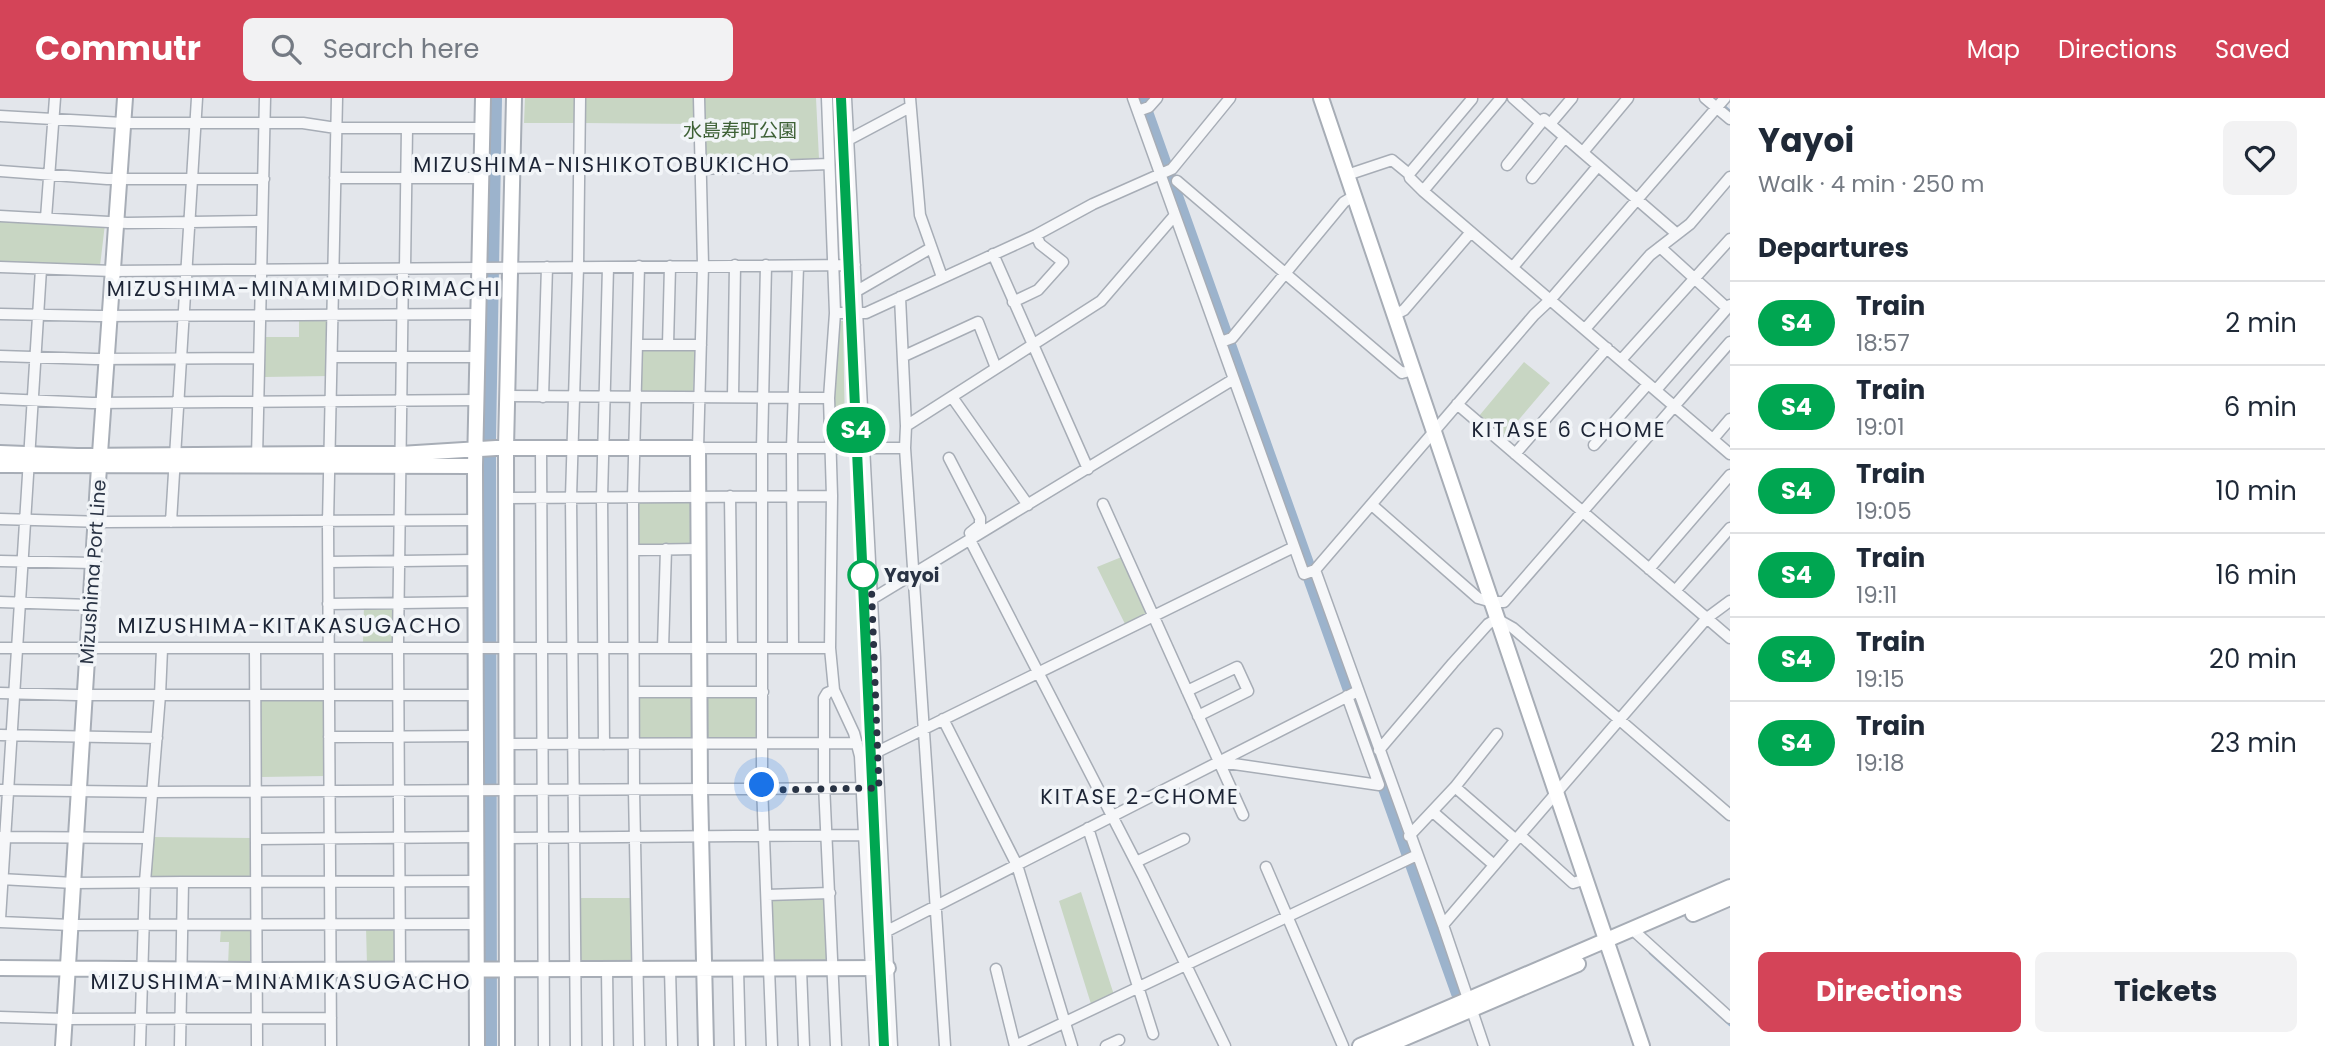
<!DOCTYPE html>
<meta charset="utf-8">
<style>
:root{--surface:#fff;--page:#f2f2f3;--text:#1f2937;--muted:#747a83;--line:#e0e1e3;--accent:#d44458}
body{margin:0;font-family:Poppins,"Noto Sans JP",sans-serif;background:var(--page);color:var(--text);height:100vh;display:flex;flex-direction:column;font-size:26px;white-space:nowrap}
*{box-sizing:border-box;margin:0}
p{font-size:23px;color:var(--muted)}
.icon{flex:none;width:38px;height:38px;fill:none;stroke:currentColor;stroke-width:2;stroke-linecap:round;stroke-linejoin:round}
.map{position:relative;flex:1;overflow:hidden}
.panel{display:flex;flex-direction:column;background:var(--surface);width:595px}
.panel>*{flex:none}
.badge{padding:0 14px;border-radius:23px;font-size:24px;line-height:46px}
.you{position:absolute;width:35px;height:35px;margin:-18px;border:5px solid #fff;border-radius:50%;background:#1a73e8;box-shadow:0 0 0 10px #1a73e833}
.map>.badge{position:absolute;translate:-50% -50%;box-shadow:0 0 0 4px #fff}
h2{padding:0 28px;font-size:26px;line-height:63px}
.round{display:grid;place-items:center;flex:none;width:74px;height:74px;border-radius:10px;background:var(--page)}
.headline{display:flex;align-items:center;justify-content:space-between;height:119px;padding:0 28px}
h1{font-size:33px;font-weight:700;line-height:52px}
.primary-button{display:flex;gap:14px;margin-top:auto;padding:14px 28px}
.primary-button a{flex:1;height:80px;border-radius:10px;background:var(--accent);color:#fff;font-size:28px;font-weight:700;line-height:80px;text-align:center}
.primary-button a+a{background:var(--page);color:var(--text)}
ul{padding:0;list-style:none}
li{display:flex;align-items:center;gap:21px;height:84px;padding:0 28px;border-top:2px solid var(--line)}
li div{flex:1}
li b{display:block;font-size:26px}
li em{font-style:normal}
li .badge{min-width:77px;font-weight:700;text-align:center}
header{display:flex;align-items:center;gap:42px;box-sizing:border-box;height:98px;padding:0 35px;background:var(--accent);color:#fff}
header strong{font-size:33px}
nav{display:flex;gap:38px;margin-inline-start:auto;font-size:24px}
.search{width:490px;height:63px;background:var(--page);display:flex;align-items:center;gap:18px;box-sizing:border-box;padding:0 24px;border-radius:10px;color:var(--muted);font-size:26px}
main{display:flex;flex:1;min-height:0}
.map>svg:first-child{display:block}
</style>
<header>
<strong>Commutr</strong>
<div class="search"><svg class="icon" aria-label="search" viewBox="0 0 24 24"><circle cx="10" cy="10" r="6"/><path d="M15 15l6 6"/></svg>Search here</div>
<nav><a>Map</a><a>Directions</a><a>Saved</a></nav>
</header>
<main>
<div class="map">
<svg width="1730" height="948" viewBox="0 0 1730 948">
<rect width="100%" height="100%" fill="#e3e6eb"/>
<path fill="#c8d6c3" d="M525,0H576L575,25H524Z
M584,0H693V26L584,25Z
M703,0H816L819,61L704,67Z
M0,120L105,126L100,168L0,165Z
M299,220H329V278L264,279L265,239H299Z
M840,223H843L845,333H834L832,302L838,224Z
M640,249L695,250L693,297L638,296Z
M1524,264L1550,285L1504,339L1479,318Z
M637,401L692,403V448H637Z
M1124,458L1148,514L1147,518L1126,528L1097,469Z
M364,507H396L395,545H363Z
M758,596L759,643H705V597Z
M638,597H693V643L638,642Z
M261,599H326V678L261,679Z
M151,739L251,740L250,780H148Z
M1081,794L1114,897L1091,906L1059,803Z
M770,798L826,799L828,865H773Z
M577,800H633V865H577Z
M221,829L251,830L252,862L245,867H228L229,844H220Z
M366,829H398V867H367Z"/>
<g fill="none" stroke-linecap="round" stroke-linejoin="round">
<path stroke="#9cb3cc" stroke-width="2.5" d="M1723,7L1730,13
M493,347L500,0
M493,357V546
M493,553L494,690
M1650,855L1730,927
M494,865L495,696
M494,948V875"/>
<path stroke="#9cb3cc" stroke-width="16" d="M1140,0L1459,895
M489,948L488,340L494,0"/>
<defs>
<path id="street" d="M699,0L703,167L698,350H905
M827,0L835,215L829,300L832,398L830,550L834,592L854,635L860,658L875,948
M846,0L875,560L877,654L892,948
M910,0L920,117L942,179
M1133,0L1304,476L1315,472L1534,217L1551,201L1725,0
M1513,0L1541,25
M1705,0L1730,21
M1138,13L1149,9L1157,0
M0,18L123,25H303L336,30H482
M1550,26L1572,0
M848,42L910,9
M1583,54L1628,0
M1507,67L1544,21L1677,136
M700,71L829,66
M0,73L107,81H264
M1409,76L1472,1
M1347,77L1392,62L1409,76L1410,80L1423,93L1730,356
M335,80H481
M1532,80L1565,39
M1177,83L1402,275L1413,272
M1423,93L1501,0
M0,118L127,125L262,123
M46,120L55,0
M1660,149L1727,210
M993,156L1088,371
M766,167L762,350V687L772,948
M639,168L633,399L634,692L639,948
M0,169L113,173L855,167
M1513,169L1598,68
M405,170L407,30
M855,194L931,150
M900,199L906,328L905,350L945,948
M1013,204L1038,192L1063,164L1040,146L1036,137
M835,215H866L1036,137L1093,106L1172,71L1230,0
M0,216L99,218L478,216
M1394,217L1404,212L1471,134
M1585,231L1650,157L1690,126L1730,79
M1221,244L1232,240L1344,104L1354,98
M637,247H701
M668,247L670,168
M0,258L95,261L259,260
M904,258L978,224L996,270
M332,259H477
M1621,262L1730,141
M1656,292L1730,207
M507,298L829,300
M543,299L547,169
M733,299L735,167
M952,299L1028,407
M0,301L92,305L476,302
M1457,306L1730,540
M906,328L1101,203L1175,117
M1713,341L1730,321
M1594,347L1648,286
M541,350L544,948
M1515,356L1607,250
M257,360L265,0
M949,360L980,420V427L970,435L972,441
M730,398L732,550
M505,400L832,398
M1103,406L1243,717
M1372,407L1478,500L1492,504H1504L1730,244
M0,421L105,424L475,422
M171,424L197,0
M970,442L1143,778L1225,948
M634,452L698,451
M0,463L93,465
M329,464L475,462
M1649,471L1730,377
M1315,472L1443,827L1484,948
M1675,493L1730,430
M872,501L1234,281
M0,504L90,507
M328,506L475,504
M0,550H830
M663,550L666,451
M793,550L792,350L798,168
M255,551L257,948
M834,592L827,595L824,600V686L836,948
M1187,593L1237,569L1248,593L1198,618
M634,594H763
M0,595L76,597H476
M943,621L1017,767L1072,948
M0,637L157,640
M329,639L476,638
M506,646L857,645
M604,646L602,399L608,169
M1379,652L1453,565L1488,526L1497,521L1513,530L1730,717
M877,654L1294,449
M1220,664L1379,687L1347,598
M1455,689L1516,742
M0,692L152,694L879,690
M1433,714L1494,767
M1088,730L1153,936
M1520,737L1707,520L1730,503
M1409,738L1455,689L1497,636
M1,739L148,740
M506,740L864,737
M257,741L477,739
M1136,764L1184,741
M1266,769L1343,948
M0,781L74,785L183,784L180,948
M183,784L478,783
M767,797L830,795
M0,821L41,171
M0,824L71,827L478,826
M1443,827L1520,737L1573,785L1586,781
M1633,832L1730,920
M887,833L1358,593
M607,871L608,948
M670,871L672,948
M738,871L740,948
M801,871L804,948
M996,871L1015,948
M400,872L398,545L403,170
M0,919L65,921L331,920
M140,948L145,784L160,597L162,551
M331,948L328,425L337,0
M576,948L571,399L578,169L580,0
M1015,948L1417,757
M1106,948L1119,942"/>
<path id="secondary" d="M1321,0L1642,948
M0,355L77,358L330,356H400L496,350H698L700,692L706,948
M0,367L475,368
M1693,816L1730,800
M0,870L257,872L888,870
M63,948L98,384L125,0
M477,948L475,368L483,0
M507,948L506,350L514,0
M1360,948L1730,789
M1386,948L1578,866"/>
</defs>
<use href="#street" stroke="#a7adb6" stroke-width="13"/>
<use href="#secondary" stroke="#a7adb6" stroke-width="18"/>
<use href="#street" stroke="#f6f7f9" stroke-width="10"/>
<use href="#secondary" stroke="#fff" stroke-width="14"/>
<defs>
<path id="rail" d="M841,0L884,948"/>
</defs>
<use href="#rail" stroke="#7b8596" stroke-width="5"/>
<use href="#rail" stroke="#f2f5f8" stroke-width="2.5" stroke-dasharray="8" stroke-linecap="butt"/>
</g>
<g fill="none" stroke-linecap="round" stroke-linejoin="round">
<defs>
<path id="line" d="M841,0L884,948"/>
</defs>
<use href="#line" stroke="#fff" stroke-width="16"/>
<use href="#line" stroke="#00a651" stroke-width="10"/>
<path stroke="#293344" stroke-width="7" stroke-dasharray="0 12.6" d="M762,687L763,692L879,690L871,478L863,477"/>
</g>
<circle fill="#fff" stroke="#00a651" stroke-width="3.5" cx="863" cy="477" r="14"/>
<g text-anchor="middle" dominant-baseline="central" stroke-width="7" stroke-linejoin="round" paint-order="stroke">
<g font-size="19" fill="#3e6136" stroke="#f2f5f8">
<text x="740" y="32">水島寿町公園</text>
</g>
<g font-size="19" fill="#293344" stroke="#f2f5f8">
<text transform="translate(93 474) rotate(-86)">Mizushima Port Line</text>
</g>
<g font-size="19" font-weight="bold" fill="#293344" stroke="#f2f5f8" text-anchor="start">
<text x="884" y="477">Yayoi</text>
</g>
<g font-size="21" letter-spacing="2" fill="#1c2435" stroke="#f2f5f8">
<text x="602" y="66">MIZUSHIMA-NISHIKOTOBUKICHO</text>
<text x="304" y="190">MIZUSHIMA-MINAMIMIDORIMACHI</text>
<text x="1569" y="331">KITASE 6 CHOME</text>
<text x="290" y="527">MIZUSHIMA-KITAKASUGACHO</text>
<text x="1140" y="698">KITASE 2-CHOME</text>
<text x="281" y="883">MIZUSHIMA-MINAMIKASUGACHO</text>
</g>
</g>
</svg>
<div class="you" style="left:762px;top:687px"></div>
<b class="badge" style="left:856px;top:332px;background:#00a651;color:#fff">S4</b>
</div>
<section class="panel">
<div class="headline"><div><h1>Yayoi</h1><p>Walk · 4 min · 250 m</p></div><a class="round"><svg class="icon" aria-label="heart" viewBox="0 0 24 24"><path d="M12 20l-8-8c-3-5 5-10 8-4 3-6 11-1 8 4z"/></svg></a></div>
<h2>Departures</h2>
<ul>
<li><span class="badge" style="background:#00a651;color:#fff">S4</span><div><b>Train</b><p>18:57</p></div><em>2 min</em></li>
<li><span class="badge" style="background:#00a651;color:#fff">S4</span><div><b>Train</b><p>19:01</p></div><em>6 min</em></li>
<li><span class="badge" style="background:#00a651;color:#fff">S4</span><div><b>Train</b><p>19:05</p></div><em>10 min</em></li>
<li><span class="badge" style="background:#00a651;color:#fff">S4</span><div><b>Train</b><p>19:11</p></div><em>16 min</em></li>
<li><span class="badge" style="background:#00a651;color:#fff">S4</span><div><b>Train</b><p>19:15</p></div><em>20 min</em></li>
<li><span class="badge" style="background:#00a651;color:#fff">S4</span><div><b>Train</b><p>19:18</p></div><em>23 min</em></li>
</ul>
<div class="primary-button"><a>Directions</a><a>Tickets</a></div>
</section>
</main>
